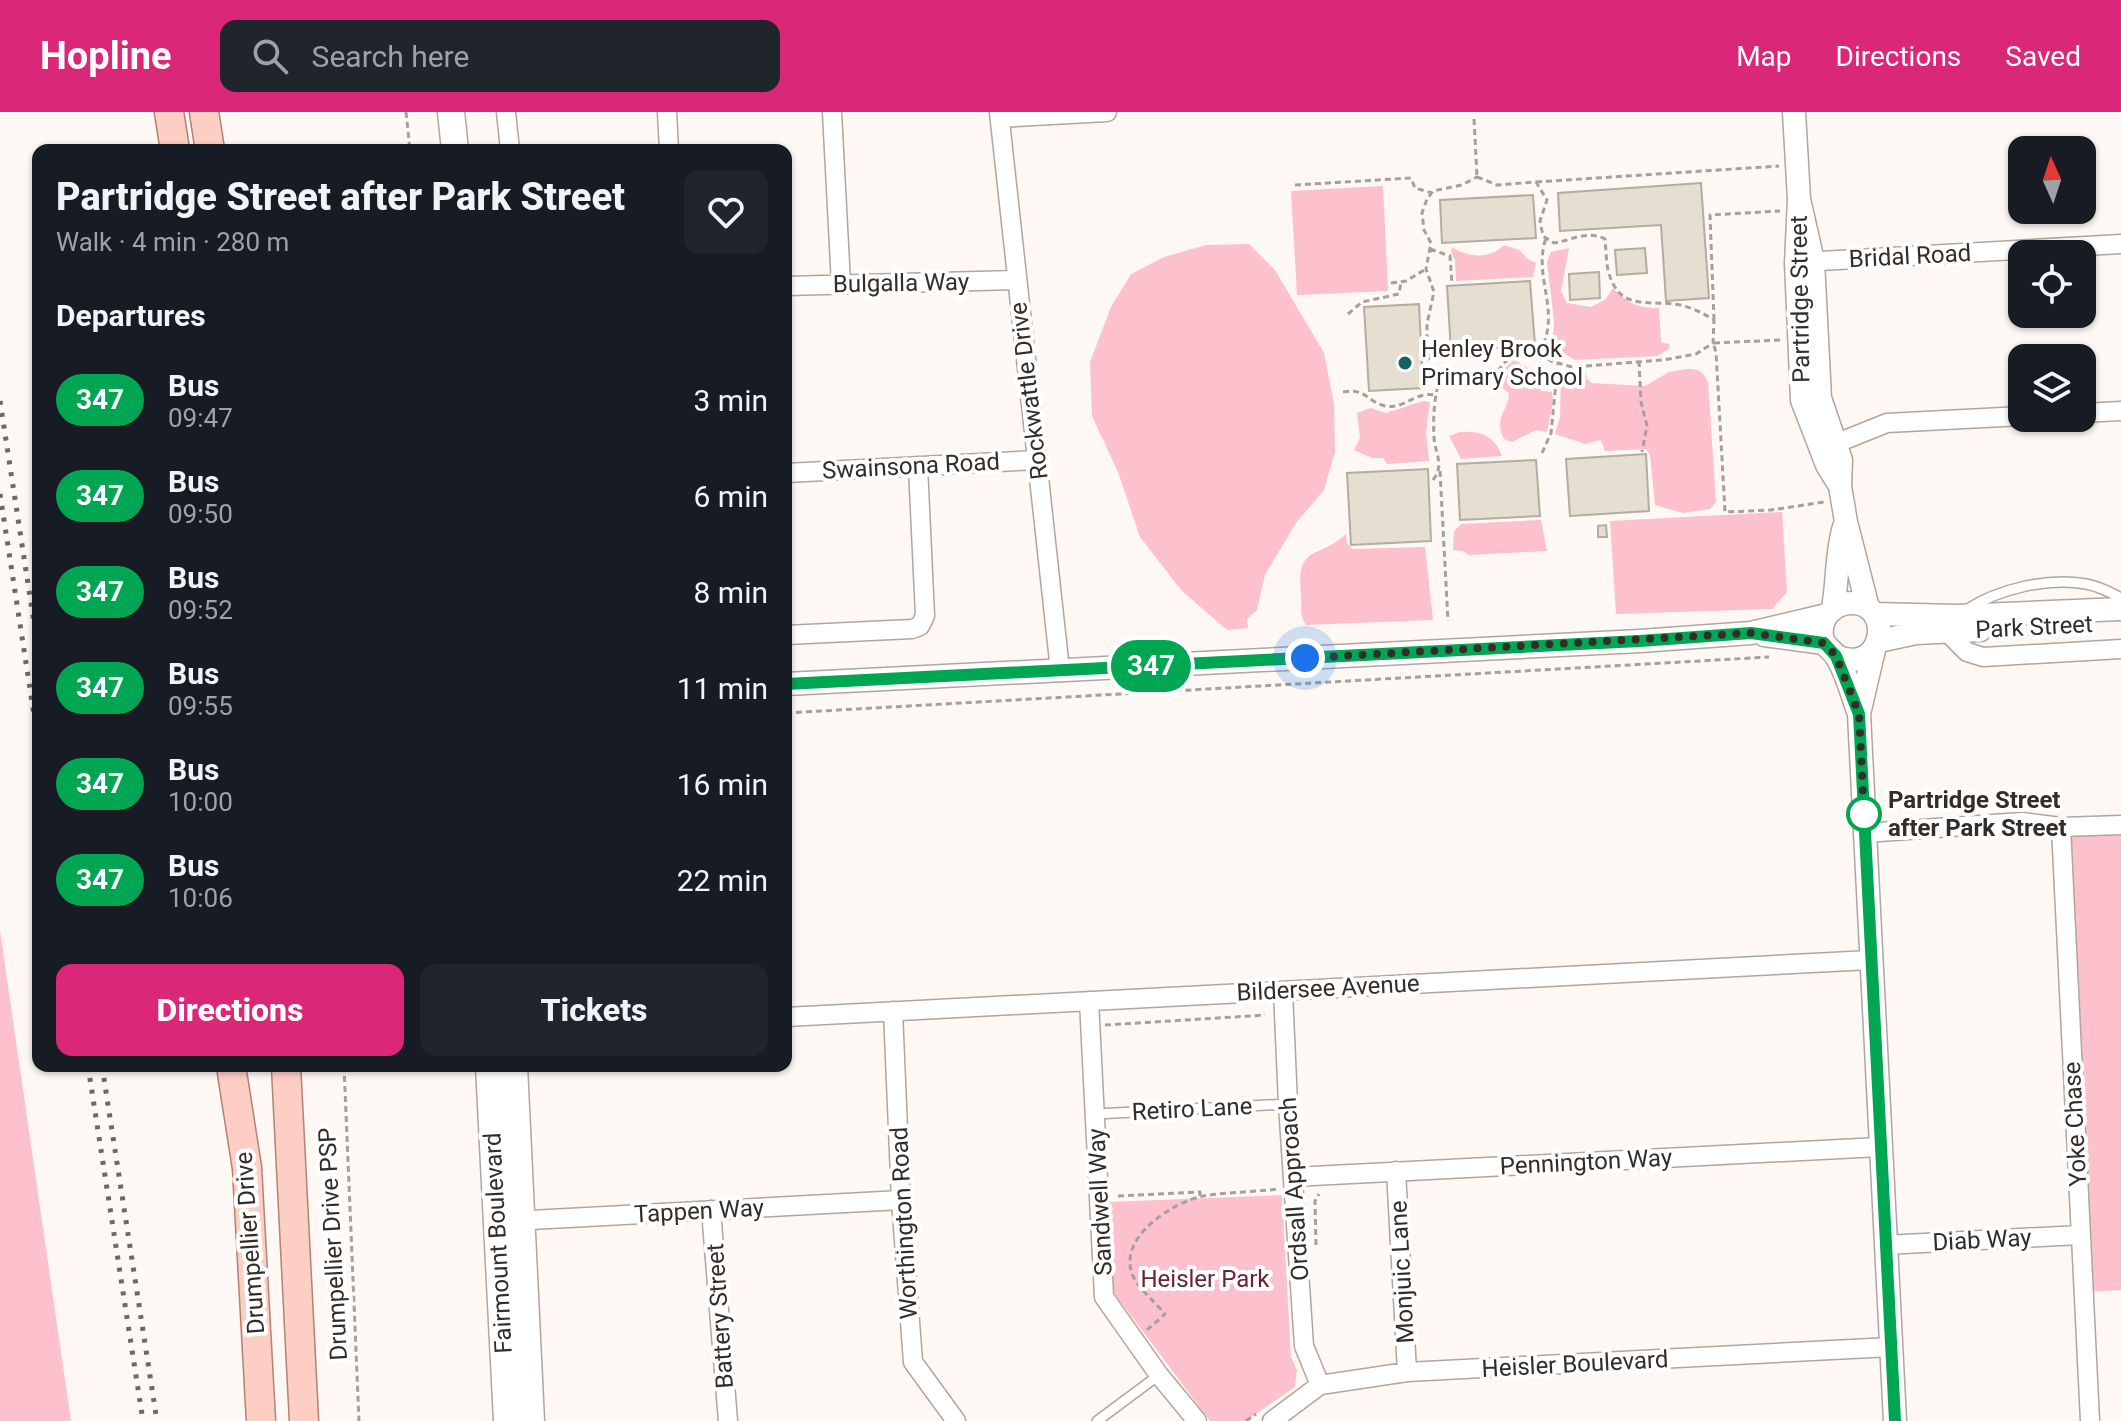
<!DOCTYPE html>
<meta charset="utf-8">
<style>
:root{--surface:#171b24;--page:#20242c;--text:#f1f3f6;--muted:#9ea1a6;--accent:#db2777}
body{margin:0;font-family:Roboto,sans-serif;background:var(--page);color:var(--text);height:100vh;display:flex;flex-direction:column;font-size:30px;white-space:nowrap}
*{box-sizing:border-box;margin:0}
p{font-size:26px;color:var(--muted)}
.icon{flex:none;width:44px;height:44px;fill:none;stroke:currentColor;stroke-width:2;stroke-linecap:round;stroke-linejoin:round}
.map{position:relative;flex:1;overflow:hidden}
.panel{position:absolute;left:32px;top:32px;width:760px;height:928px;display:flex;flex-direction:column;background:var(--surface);border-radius:16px;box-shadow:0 2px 6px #0004}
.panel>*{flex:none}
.badge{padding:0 16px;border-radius:26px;font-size:28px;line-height:52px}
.needle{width:52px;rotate:357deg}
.tools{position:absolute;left:2008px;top:24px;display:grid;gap:16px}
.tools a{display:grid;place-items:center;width:88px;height:88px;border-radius:16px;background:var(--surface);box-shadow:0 2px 6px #0004;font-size:40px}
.you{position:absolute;width:40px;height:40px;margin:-20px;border:6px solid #fff;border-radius:50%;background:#1a73e8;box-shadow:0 0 0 12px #1a73e833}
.map>.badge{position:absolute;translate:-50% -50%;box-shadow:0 0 0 4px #fff}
h2{padding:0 24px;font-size:30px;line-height:72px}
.round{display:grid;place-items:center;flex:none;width:84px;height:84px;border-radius:16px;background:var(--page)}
.overview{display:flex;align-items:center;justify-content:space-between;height:136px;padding:0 24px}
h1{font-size:38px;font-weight:800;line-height:60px}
.button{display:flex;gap:16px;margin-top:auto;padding:16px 24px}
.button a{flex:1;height:92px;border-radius:16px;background:var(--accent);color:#fff;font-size:32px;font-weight:800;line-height:92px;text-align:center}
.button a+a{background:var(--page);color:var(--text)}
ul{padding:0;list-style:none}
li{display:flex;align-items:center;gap:24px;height:96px;padding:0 24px}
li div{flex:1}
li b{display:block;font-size:30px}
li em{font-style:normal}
li .badge{min-width:88px;font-weight:700;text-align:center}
header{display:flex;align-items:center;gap:48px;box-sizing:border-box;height:112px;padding:0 40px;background:var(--accent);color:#fff}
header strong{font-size:38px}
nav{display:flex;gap:44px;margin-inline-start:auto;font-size:28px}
.search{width:560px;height:72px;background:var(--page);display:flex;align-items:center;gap:20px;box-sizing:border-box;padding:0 28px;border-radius:16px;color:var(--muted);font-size:30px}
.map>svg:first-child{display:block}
</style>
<header>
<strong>Hopline</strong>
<div class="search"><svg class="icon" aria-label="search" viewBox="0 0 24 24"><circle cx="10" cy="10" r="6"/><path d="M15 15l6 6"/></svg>Search here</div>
<nav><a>Map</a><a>Directions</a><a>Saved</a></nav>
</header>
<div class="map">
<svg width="2121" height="1309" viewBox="0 0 2121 1309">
<rect width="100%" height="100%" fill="#fdf8f4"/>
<path fill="#fcc1cd" d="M1383,74L1388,179L1297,183L1291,79Z
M1249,132L1275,158L1324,241L1334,292L1335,340L1324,378L1296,411L1265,463L1257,498L1247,507L1248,516L1227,518L1182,479L1140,425L1118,360L1092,304L1090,250L1111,195L1131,162L1164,145L1206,133Z
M1504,133L1519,138L1528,147L1536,151L1533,165L1456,169L1455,148L1451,140L1452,135C1468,146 1491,147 1504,133Z
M1569,136L1561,179L1567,191L1591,195L1606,187L1613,176C1627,191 1638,196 1659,196L1661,230L1669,232V237L1657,244L1575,248L1560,239L1553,226L1554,209L1547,150L1551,140Z
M1514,248L1533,259L1541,279L1552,280L1553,289L1547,320L1536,318L1512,330L1504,327C1493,305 1508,301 1509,281L1492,268Z
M1687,257C1699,257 1703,259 1708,270L1716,390L1710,397L1683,401L1655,393L1650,343L1646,337L1605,339L1601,328L1585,332L1555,322L1560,305L1561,266L1566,261H1586L1587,267L1591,271L1645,274L1669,260Z
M1423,289L1430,290L1426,319L1429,349L1387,352L1383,346H1372L1354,338L1360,326L1357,301L1371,296L1386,301Z
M1460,320C1480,319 1494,323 1502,344L1461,347L1449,324Z
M1782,400L1787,480L1772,497L1616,502L1610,409Z
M1541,408L1547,439L1469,443L1463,439L1453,438L1454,419L1461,412Z
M1346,422L1347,431L1352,437L1425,435L1433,508L1306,513C1299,503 1302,494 1301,482C1296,431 1319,448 1346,422Z
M2121,717V1178L2087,1180L2064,720Z
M0,819L71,1309H0Z
M1282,1083L1291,1245L1297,1258L1295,1275L1246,1309H1210L1111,1177L1108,1090Z"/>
<path fill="#e6dfd1" stroke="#b3ad9f" stroke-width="2" d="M1701,71L1709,186L1666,189L1661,113L1560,119L1558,81Z
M1533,83L1536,126L1442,131L1440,88Z
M1645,136L1647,161L1617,163L1615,138Z
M1599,160L1600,186L1570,188L1569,162Z
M1530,169L1535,233L1451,239L1447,174Z
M1419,192L1423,276L1369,279L1364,195Z
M1646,342L1649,399L1570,404L1566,347Z
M1536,348L1540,404L1460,408L1457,352Z
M1428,357L1431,429L1351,433L1347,361Z
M1606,413L1607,425H1598V414Z"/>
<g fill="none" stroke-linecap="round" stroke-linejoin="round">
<defs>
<path id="service" d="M1966,498C1998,477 2048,465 2086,472C2098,474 2110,480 2121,486
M1096,1002L1288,992
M1097,1309L1159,1263"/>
<path id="minor" d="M506,0L510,38
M667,0L669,38
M832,0L841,172
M999,0L1060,558
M1000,6L1107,0
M1802,150L2121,132
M786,174L1016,168
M2082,301L2121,299
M1837,331L1887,311L2022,304
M786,361L1036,348
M1946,519L1967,540L1983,545L2121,537
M786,523L912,517L920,514L925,504L918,354
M2061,715L2090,1309
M1865,721L2022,710L2061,715L2121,713
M1283,879L1288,992L1304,1234L1320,1273
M1089,889L1104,1185L1159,1263L1197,1309
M893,899L901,1088L913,1250L956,1309
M786,905L1870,848
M1396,1059L1407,1260
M1293,1065L1879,1035
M711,1098L728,1309
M512,1109L901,1088
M1885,1133L2080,1123
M1272,1309L1320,1273L1407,1260L1891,1235"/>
<path id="tertiary" d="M1794,0L1799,87L1796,151L1802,288L1827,353L1840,374
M1799,87L1813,149L1820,286L1841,348L1840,374L1846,410L1868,496
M1833,496C1838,469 1836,441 1844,415
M1874,502L1957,504L2121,497
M1764,523L1824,531
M1879,529L1916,521L1980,518
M1874,538L1859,602L1895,1309
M1836,544C1885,565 1895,490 1851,491C1840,491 1831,497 1825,506C1822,513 1820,523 1824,530C1827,536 1833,539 1836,544C1847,561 1852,584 1859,602
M786,572L1640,529L1751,521L1827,503"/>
<path id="secondary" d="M451,0L455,38
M489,954L507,1309
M514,954L531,1309"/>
<path id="primary" d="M169,0L175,38
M204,0L210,38
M231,954L247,1056L261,1309
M286,954L304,1309"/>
</defs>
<use href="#service" stroke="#b2a59c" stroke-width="12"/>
<use href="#minor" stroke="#b2a59c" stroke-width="21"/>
<use href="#tertiary" stroke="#b2a59c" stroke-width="25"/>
<use href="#secondary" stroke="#b2a59c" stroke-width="29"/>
<use href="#primary" stroke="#b58174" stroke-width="31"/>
<path stroke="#a5a09c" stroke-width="3" stroke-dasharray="6 4" stroke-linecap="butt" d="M406,0L410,38
M1474,7L1477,65
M1477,65L1497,73L1536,70L1547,88L1540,109L1543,124L1554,131C1573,128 1586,118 1605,127C1606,137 1606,148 1608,158C1619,201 1648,187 1680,193C1693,196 1703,201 1714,208L1713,231L1696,242L1663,248L1572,255L1551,249L1534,238L1520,240L1506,249L1496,261L1484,267L1454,271L1442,269L1430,256L1427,235V212L1434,180L1426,157L1431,131L1424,118L1422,101L1427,87L1433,79L1462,73Z
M1536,70L1779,54
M1295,73L1411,66L1415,76L1432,81
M1430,137L1450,144L1452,172
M1391,171L1406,169L1426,157
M1348,202L1362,190L1399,182L1401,170
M1714,208L1710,103L1780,99
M1780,228L1713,231L1716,240L1725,400L1771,398L1824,390
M1539,241C1563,200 1532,166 1546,126
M1639,249L1641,290L1647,314L1642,340
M1343,280C1366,276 1366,289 1385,294C1403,298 1416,279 1435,283
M1542,341L1551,321L1558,251
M1440,359L1448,509
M1433,368C1445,352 1435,343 1434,325C1433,306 1434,284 1440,267
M1997,524L2057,521
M786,601L1769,545
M1105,913L1265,903
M344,954L359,1309
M1118,1084L1200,1080V1085
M1316,1133L1315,1089L1319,1082
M1147,1218L1165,1202C1156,1191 1139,1177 1133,1164C1116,1126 1173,1090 1203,1084C1228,1080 1254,1080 1278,1077
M1246,1309L1256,1302"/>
<use href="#service" stroke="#fff" stroke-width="9"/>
<use href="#minor" stroke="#fff" stroke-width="18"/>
<use href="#tertiary" stroke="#fff" stroke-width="22"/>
<use href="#secondary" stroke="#fff" stroke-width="26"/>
<use href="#primary" stroke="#fdcec4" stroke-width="28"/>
<path stroke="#6e6965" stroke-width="5" stroke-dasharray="4 8" stroke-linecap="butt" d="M0,289L38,537
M0,382L38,629
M88,954L143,1309
M102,954L157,1309"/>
</g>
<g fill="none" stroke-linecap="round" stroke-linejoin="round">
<defs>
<path id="line" d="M786,572L1640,529L1751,521L1824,531L1836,544L1859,602L1895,1309"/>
</defs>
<use href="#line" stroke="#fff" stroke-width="18"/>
<use href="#line" stroke="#00a651" stroke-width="12"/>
<path stroke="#322d29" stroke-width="8" stroke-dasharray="0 14.4" d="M1305,546L1751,521L1824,531L1836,544L1859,602L1864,702"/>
</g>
<circle fill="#146363" stroke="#fff" stroke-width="3" cx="1405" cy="251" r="8"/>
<circle fill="#fff" stroke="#00a651" stroke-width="4" cx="1864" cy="702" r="16"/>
<g text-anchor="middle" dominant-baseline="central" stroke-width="8" stroke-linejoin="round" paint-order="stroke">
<g font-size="24" fill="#322d29" stroke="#fff">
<text transform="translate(1910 144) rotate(-3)">Bridal Road</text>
<text transform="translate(901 171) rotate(-1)">Bulgalla Way</text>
<text transform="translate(1800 187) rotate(-91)">Partridge Street</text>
<text transform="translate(1029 279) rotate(-97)">Rockwattle Drive</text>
<text transform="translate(911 354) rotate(-3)">Swainsona Road</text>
<text transform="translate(2034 515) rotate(-3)">Park Street</text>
<text transform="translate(1328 876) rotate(-3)">Bildersee Avenue</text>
<text transform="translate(1192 997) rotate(-3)">Retiro Lane</text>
<text transform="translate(2075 1012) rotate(-93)">Yoke Chase</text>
<text transform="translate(1586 1050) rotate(-3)">Pennington Way</text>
<text transform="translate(1294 1077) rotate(-94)">Ordsall Approach</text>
<text transform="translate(1100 1090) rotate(-93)">Sandwell Way</text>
<text transform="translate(699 1099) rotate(-3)">Tappen Way</text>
<text transform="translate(904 1111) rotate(-93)">Worthington Road</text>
<text transform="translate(1982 1128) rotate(-3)">Diab Way</text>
<text transform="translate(250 1131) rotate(-94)">Drumpellier Drive</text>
<text transform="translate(498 1131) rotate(-93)">Fairmount Boulevard</text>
<text transform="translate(333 1132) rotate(-93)">Drumpellier Drive PSP</text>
<text transform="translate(1402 1160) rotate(-93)">Monjuic Lane</text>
<text transform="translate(720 1204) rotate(-94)">Battery Street</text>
<text transform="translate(1575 1252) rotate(-3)">Heisler Boulevard</text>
</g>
<g font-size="24" fill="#322d29" stroke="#fff" text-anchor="start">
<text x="1421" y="237">Henley Brook<tspan x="1421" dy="28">Primary School</tspan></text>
</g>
<g font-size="24" font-weight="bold" fill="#322d29" stroke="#fff" text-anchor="start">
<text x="1888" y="688">Partridge Street<tspan x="1888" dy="28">after Park Street</tspan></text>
</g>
<g font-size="24" fill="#692338" stroke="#fff">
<text x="1205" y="1167">Heisler Park</text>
</g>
</g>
</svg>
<div class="tools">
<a><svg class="needle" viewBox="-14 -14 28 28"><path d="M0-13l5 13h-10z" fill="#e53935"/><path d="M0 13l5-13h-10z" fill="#9ea1a6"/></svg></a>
<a><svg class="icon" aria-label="locate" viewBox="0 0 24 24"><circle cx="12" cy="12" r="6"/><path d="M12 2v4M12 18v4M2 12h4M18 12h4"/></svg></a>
<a><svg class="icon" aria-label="layers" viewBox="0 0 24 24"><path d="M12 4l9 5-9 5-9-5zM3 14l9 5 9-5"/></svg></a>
</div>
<div class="you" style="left:1305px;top:546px"></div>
<b class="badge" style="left:1151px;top:554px;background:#00a651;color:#fff">347</b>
<section class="panel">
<div class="overview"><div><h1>Partridge Street after Park Street</h1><p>Walk · 4 min · 280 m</p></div><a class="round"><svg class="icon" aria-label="heart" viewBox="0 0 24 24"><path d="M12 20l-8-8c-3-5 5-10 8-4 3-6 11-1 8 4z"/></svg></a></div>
<h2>Departures</h2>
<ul>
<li><span class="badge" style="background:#00a651;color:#fff">347</span><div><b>Bus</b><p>09:47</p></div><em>3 min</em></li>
<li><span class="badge" style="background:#00a651;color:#fff">347</span><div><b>Bus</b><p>09:50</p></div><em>6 min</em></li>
<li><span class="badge" style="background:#00a651;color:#fff">347</span><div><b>Bus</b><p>09:52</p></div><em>8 min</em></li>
<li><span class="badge" style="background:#00a651;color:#fff">347</span><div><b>Bus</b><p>09:55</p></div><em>11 min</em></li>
<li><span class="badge" style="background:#00a651;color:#fff">347</span><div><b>Bus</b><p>10:00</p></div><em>16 min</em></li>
<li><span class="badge" style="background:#00a651;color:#fff">347</span><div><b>Bus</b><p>10:06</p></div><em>22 min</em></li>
</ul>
<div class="button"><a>Directions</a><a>Tickets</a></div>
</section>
</div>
